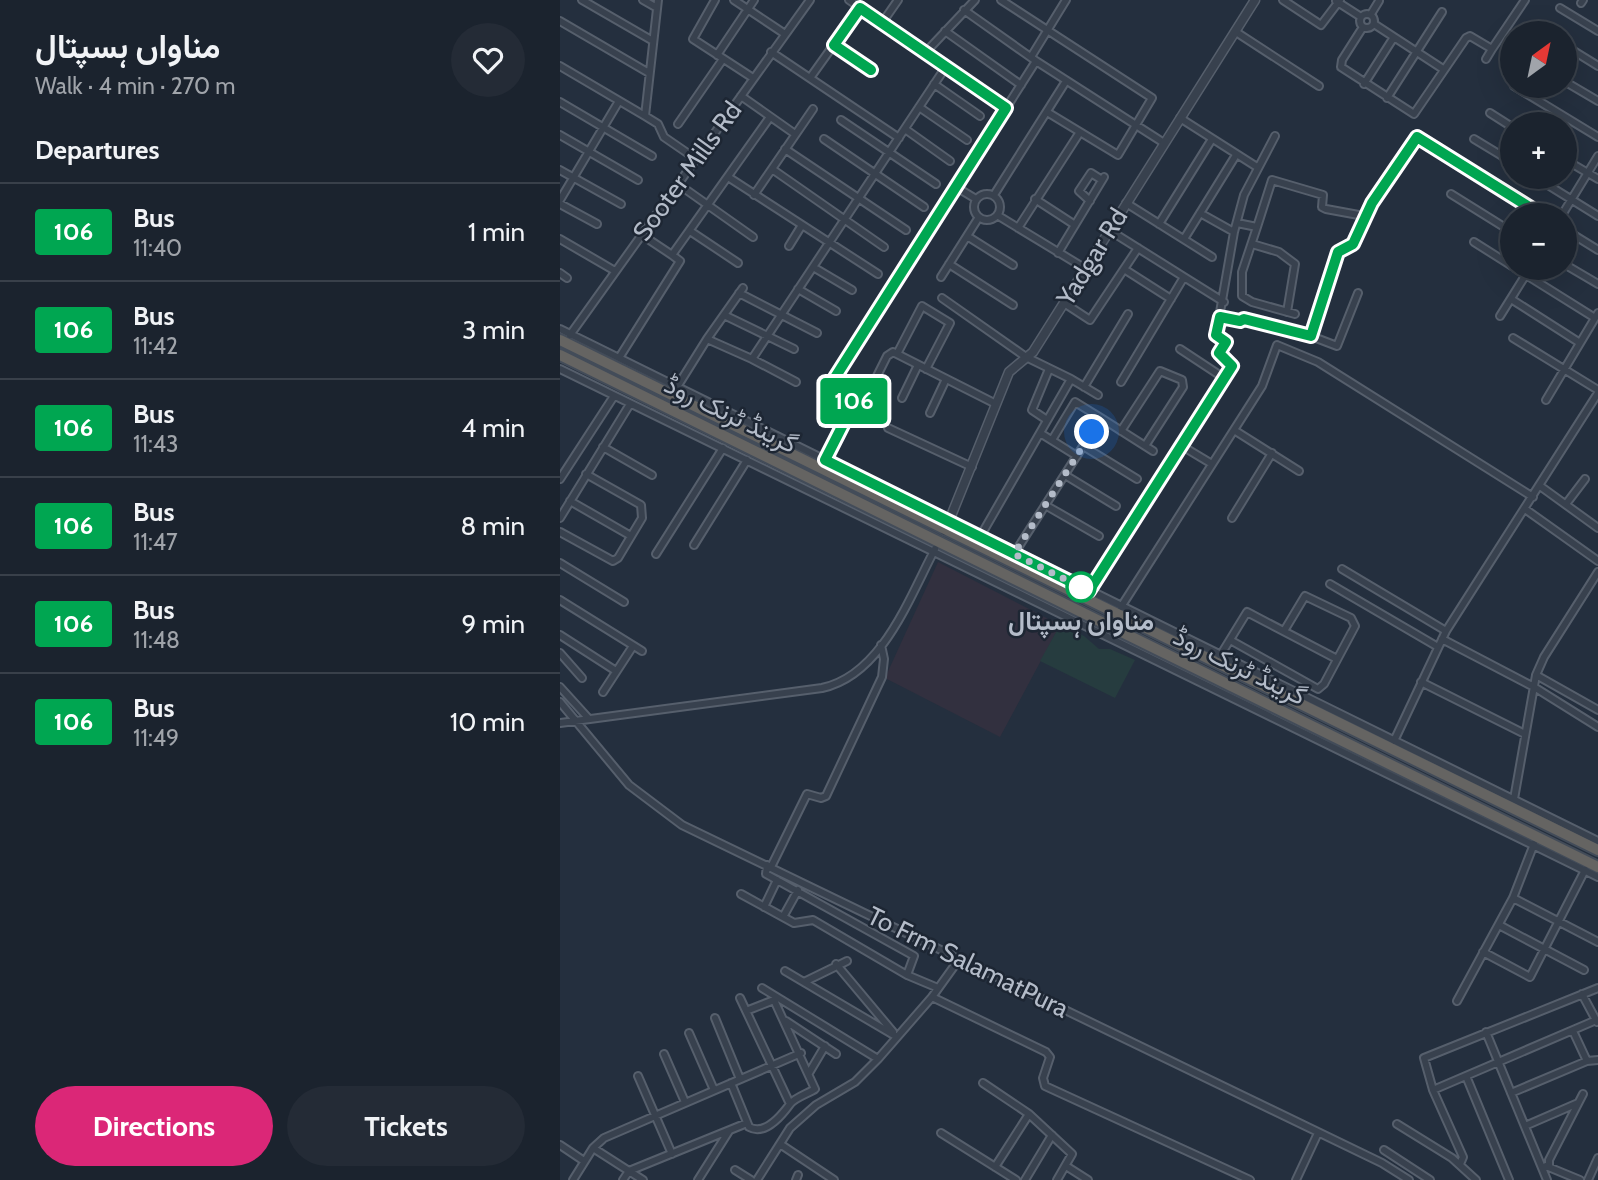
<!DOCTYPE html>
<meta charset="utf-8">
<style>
:root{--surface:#1b232e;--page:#242b36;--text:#f1f3f6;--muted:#a0a4aa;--line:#39404a;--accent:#db2777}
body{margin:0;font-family:Cabin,Vazirmatn,sans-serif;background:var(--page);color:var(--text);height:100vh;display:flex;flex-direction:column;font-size:26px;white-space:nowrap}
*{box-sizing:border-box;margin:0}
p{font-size:23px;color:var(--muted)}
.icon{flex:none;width:38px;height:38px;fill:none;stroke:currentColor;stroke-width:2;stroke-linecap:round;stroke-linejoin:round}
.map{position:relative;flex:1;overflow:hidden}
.sheet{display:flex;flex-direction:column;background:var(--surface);width:560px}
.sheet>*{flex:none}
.badge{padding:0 14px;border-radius:5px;font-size:24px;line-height:46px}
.needle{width:46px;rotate:33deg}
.fabs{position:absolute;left:940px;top:21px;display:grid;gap:14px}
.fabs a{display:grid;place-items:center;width:77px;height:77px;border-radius:50%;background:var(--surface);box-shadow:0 7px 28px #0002,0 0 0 2px var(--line);font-size:35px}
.you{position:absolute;width:35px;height:35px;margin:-18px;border:5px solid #fff;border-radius:50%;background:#1a73e8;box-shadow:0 0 0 10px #1a73e833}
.map>.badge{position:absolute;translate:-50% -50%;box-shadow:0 0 0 4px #fff}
h2{padding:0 35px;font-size:26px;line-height:63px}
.round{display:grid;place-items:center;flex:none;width:74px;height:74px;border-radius:37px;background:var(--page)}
.headline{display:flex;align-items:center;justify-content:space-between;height:119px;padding:0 35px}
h1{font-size:33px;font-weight:700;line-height:52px}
.button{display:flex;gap:14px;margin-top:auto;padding:14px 35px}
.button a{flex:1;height:80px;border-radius:42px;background:var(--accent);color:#fff;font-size:28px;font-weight:700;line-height:80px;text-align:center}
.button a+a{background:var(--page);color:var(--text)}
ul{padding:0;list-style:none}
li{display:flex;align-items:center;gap:21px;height:98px;padding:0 35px;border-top:2px solid var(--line)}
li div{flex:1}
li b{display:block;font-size:26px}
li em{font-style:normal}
li .badge{min-width:77px;font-weight:700;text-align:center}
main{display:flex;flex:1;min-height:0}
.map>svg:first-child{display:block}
</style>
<main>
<section class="sheet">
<div class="headline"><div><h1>مناواں ہسپتال</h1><p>Walk · 4 min · 270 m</p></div><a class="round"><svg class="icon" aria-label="heart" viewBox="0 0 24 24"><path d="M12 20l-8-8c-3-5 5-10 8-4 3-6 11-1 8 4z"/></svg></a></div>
<h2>Departures</h2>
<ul>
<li><span class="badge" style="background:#00a651;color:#fff">106</span><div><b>Bus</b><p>11:40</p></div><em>1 min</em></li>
<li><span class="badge" style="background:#00a651;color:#fff">106</span><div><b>Bus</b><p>11:42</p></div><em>3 min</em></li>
<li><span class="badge" style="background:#00a651;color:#fff">106</span><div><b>Bus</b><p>11:43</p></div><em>4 min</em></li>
<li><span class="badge" style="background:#00a651;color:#fff">106</span><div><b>Bus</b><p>11:47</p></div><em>8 min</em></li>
<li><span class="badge" style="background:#00a651;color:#fff">106</span><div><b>Bus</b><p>11:48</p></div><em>9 min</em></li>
<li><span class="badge" style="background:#00a651;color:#fff">106</span><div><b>Bus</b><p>11:49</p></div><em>10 min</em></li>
</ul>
<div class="button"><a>Directions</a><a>Tickets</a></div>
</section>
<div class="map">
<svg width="1038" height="1180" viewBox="0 0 1038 1180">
<rect width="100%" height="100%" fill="#242f3e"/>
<path fill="#32303f" d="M378,562L500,625L440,737L325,678Z"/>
<path fill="#263c3f" d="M500,625L524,636L539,649H550L575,660L555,698L480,661Z"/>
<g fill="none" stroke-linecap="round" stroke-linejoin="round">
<defs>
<path id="minor" d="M22,0L93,41
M83,0L97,8
M98,0L85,116L98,124L104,137L136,159
M155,0L133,39L193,78
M174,0L225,34
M289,0L446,108
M441,0L592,98L558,155L487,112
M723,0L761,25L780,0
M776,1L801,17
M1021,3L1023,0
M1000,8L1038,31
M800 21a7 7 0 1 1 14 0a7 7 0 1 1-14 0Z
M811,14L819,1
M0,21L89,73
M322,23L338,0
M814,24L883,69
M803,27L782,60L781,67L854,114L906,38L910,36L932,49L965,0
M385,31L461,85
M676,32L759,86
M274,45L311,70
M1004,45L1038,66
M211,52L339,138
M365,53L415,0
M157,55L194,0
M471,57L506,0
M926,59L932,49
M476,61L604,143
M0,66L85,116
M250,78L300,8
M1004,81L1038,101
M374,84L420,116
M804,84L834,37
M954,86L1038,137
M181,96L235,134
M827,98L882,12
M0,102L92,156
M359,107L407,140
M930,113L952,127
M620,118L697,167
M281,120L376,184
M118,124L163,59
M345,129L390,161
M0,135L78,180
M264,139L364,207
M914,139L952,162
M225,149L346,230
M1004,159L1038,179
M212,169L324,247
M0,170L61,204
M168,177L318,274
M975,177L1038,216
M118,184L193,237
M396,187L476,61L404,10
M414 207a13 13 0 1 1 26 0a13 13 0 1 1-26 0Z
M891,194L952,232
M194,195L253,109
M434,195L506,81
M475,199L515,225
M0,200L59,101
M530,201L519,191L531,173L542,180
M566,203L652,257
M0,204L37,224
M640,213L674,232
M437,215L526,269
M1002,215L1038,156
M677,223L697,227L712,180L763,195L762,207L766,209L804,216
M599,224L652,139
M697,227L682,272V296L692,302L735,314
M458,228L520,132
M1004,229L1038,250
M549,230L624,277L561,382
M130,231L178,263
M82,235L112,255
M407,236L453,265
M0,239L55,271
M624,239L676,155
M914,242L952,266
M692,244L719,252L735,264L727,312
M229,246L242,225
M498,253L544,177
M389,264L453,305
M1004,264L1038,284
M253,267L292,290
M955,268L1035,318
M564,269L611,299
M0,273L7,278
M381,277L419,217
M624,277L664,302
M238,289L276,311
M179,293L257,333
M382,298L466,357L511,379L420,537
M951,299L1020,343
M504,303L530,320L578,248
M164,315L234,349
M940,316L970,268
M660,317L680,321L684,319L743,333L777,346L798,293
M0,329L1038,841
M10,335L250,0
M751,336L778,252L793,244L812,203L857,137L982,215
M953,338L1038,390
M147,339L183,288
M620,349L664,378
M337,354L362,306L390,323L366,369
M59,358L120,261L112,255L210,117
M192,359L236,382
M0,369L1038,877
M511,379L538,395
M313,384L327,356L333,352L436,404
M117,387L147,339L192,359L385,68
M524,387L568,314
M342,398L358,365
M986,400L1038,313
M370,413L386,379
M487,420L472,410L489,369
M328,428L412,467
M674,430L739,471
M561,431L600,371L622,380L623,387L585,446
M480,433L517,456
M492,440L515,402L541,418
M523,446L577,479
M622,446L652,464
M43,447L92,475
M265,460L294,403L269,387L396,187L416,199
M505,475L556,506
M0,479L54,396
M980,486L1038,528
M10,501L71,536
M1006,504L1025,479
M485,505L539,536
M965,509L1038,561
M0,518L70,404
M672,518L712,453
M0,532L53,561L58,558L82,518L81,505L26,474
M134,545L187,460
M96,554L163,448
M454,554L541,418L593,451
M0,563L64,602
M782,569L886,631
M770,584L878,647
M529,591L672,366L659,353L666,340L656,335L674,232L684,195L715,136
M0,600L82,651
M561,607L702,386L717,345L758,362L973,497
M0,635L56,671
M882,639L974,687L1038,727
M670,640L758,689L764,684L795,626L791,618L745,596L724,631
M0,653L22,678
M660,656L687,612L777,659
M976,675L984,657L1038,572
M861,682L965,734
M0,687L29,719
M43,692L73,646
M0,702L69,785L122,825L822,1163L849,1180
M0,723L262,688C322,675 349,598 375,549
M834,741L886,631L1038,393
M954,799L976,675L1038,710
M207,865L206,874L354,956L347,975
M211,867L247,794L261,798L266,796L322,677L324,659L321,645
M181,894L234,923L253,920L347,975L378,988
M953,898L1038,942
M204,907L217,880
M223,917L238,890
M939,925L1024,970
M923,952L970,977L1025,870
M276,964L333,1032
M225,971L337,1037
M244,982L287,961
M202,988L318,1059
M1022,994L1037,1022
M372,997L486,1052L490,1057L483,1078L485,1086L690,1180
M180,998L230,1104
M897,1001L953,898L974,844
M155,1018L180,1079
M226,1021L276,1054
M926,1032L987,1180
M129,1033L154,1090
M104,1054L125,1102
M1027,1061L1038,1060
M249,1073L265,1046
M78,1076L112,1154
M906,1076L949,1180
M171,1083L189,1127C205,1136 222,1115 230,1104C234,1098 249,1093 255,1089L214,1000L186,1011
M423,1083L469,1114L512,1154L497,1180
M873,1090L1034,1021
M951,1093L1027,1061L1013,1031
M837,1124L892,1158L916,1180
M965,1126L1018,1103
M381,1133L456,1180
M220,1144L274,1180
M0,1145L24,1161
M33,1148L83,1180
M824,1150L870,1180
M900,1164L903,1157L873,1090L864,1058L1038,988
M989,1165V1160L1023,1094
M506,1166L528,1180
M986,1166L1020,1180
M435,1167L469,1114
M175,1170L191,1180
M13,1180L33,1148L44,1138L241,1053
M63,1180L69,1171L187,1123
M138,1180L169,1131
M197,1180L230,1128L256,1105L295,1082L318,1059L372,997L400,958
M236,1180L238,1175
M465,1180L492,1135
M736,1180L758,1133
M1028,1180L1038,1158"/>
<path id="tertiary" d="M385,531L449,372L473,352L695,0"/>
<path id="trunk" d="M0,340L1038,850
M0,355L1038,867"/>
</defs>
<use href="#minor" stroke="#565f6c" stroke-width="10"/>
<use href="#tertiary" stroke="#565f6c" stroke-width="11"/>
<use href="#trunk" stroke="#434c59" stroke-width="14"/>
<use href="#minor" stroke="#38414e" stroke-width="6"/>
<use href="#tertiary" stroke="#38414e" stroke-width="8"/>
<use href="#trunk" stroke="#656462" stroke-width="10"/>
</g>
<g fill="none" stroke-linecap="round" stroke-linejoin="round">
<defs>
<path id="line" d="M311,70L274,45L300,8L446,108L269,387L294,403L265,460L529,591L672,366L659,353L666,342L656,335L660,317L680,321L684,319L751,336L778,252L793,244L812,203L857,137L982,215"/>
</defs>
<use href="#line" stroke="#fff" stroke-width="16"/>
<use href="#line" stroke="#00a651" stroke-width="10"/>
<path stroke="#b4bcc9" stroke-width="7" stroke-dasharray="0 12.6" d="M521,587L529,591L454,554L532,432"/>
</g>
<circle fill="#fff" stroke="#00a651" stroke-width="3.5" cx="521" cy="587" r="14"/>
<g text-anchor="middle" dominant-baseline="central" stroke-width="5" stroke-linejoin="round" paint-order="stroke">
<g font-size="26" fill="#b4bcc9" stroke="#1d2633">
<text transform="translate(127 171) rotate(-54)">Sooter Mills Rd</text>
<text transform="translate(532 257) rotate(-58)">Yadgar Rd</text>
<text transform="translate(171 414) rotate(26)">گرینڈ ٹرنک روڈ</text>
<text transform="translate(680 666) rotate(26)">گرینڈ ٹرنک روڈ</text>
<text transform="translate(408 962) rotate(26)">To Frm SalamatPura</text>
</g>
<g font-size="26" font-weight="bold" fill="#b4bcc9" stroke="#1d2633">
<text x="521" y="621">مناواں ہسپتال</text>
</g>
</g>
</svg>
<div class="fabs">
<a><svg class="needle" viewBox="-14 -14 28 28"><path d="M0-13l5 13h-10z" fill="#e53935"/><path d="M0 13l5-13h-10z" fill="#a0a4aa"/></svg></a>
<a>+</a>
<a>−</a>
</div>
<div class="you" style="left:532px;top:432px"></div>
<b class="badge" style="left:294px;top:401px;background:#00a651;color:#fff">106</b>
</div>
</main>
